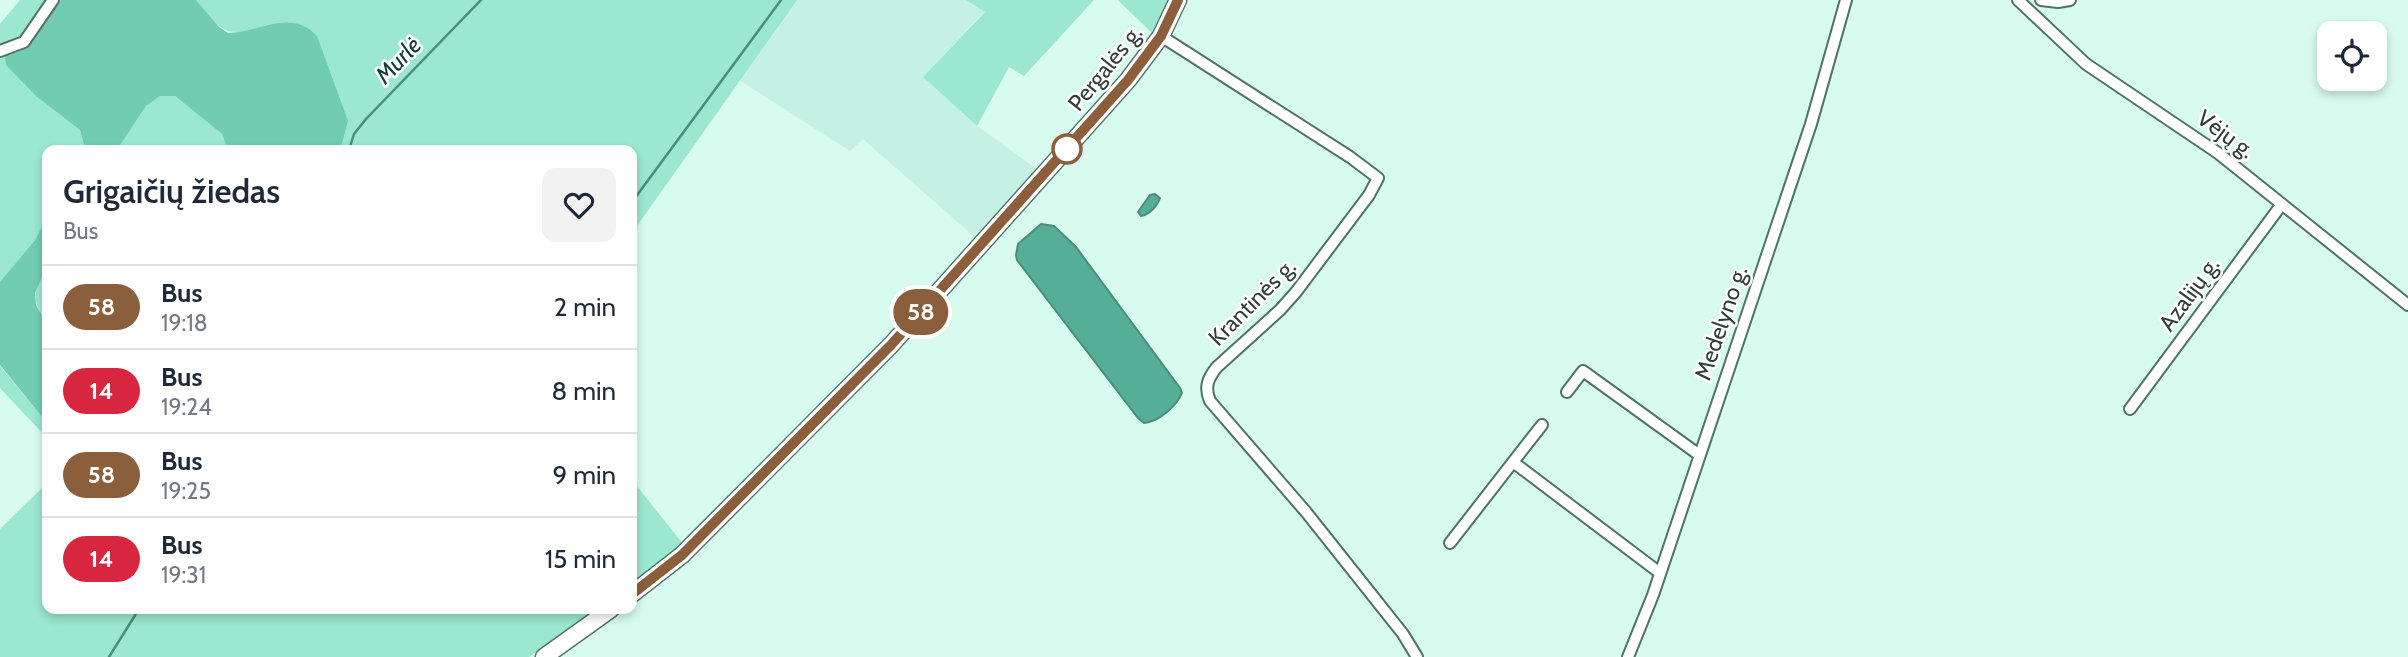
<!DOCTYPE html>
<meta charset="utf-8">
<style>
:root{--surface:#fff;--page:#f2f2f3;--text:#1f2937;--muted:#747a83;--line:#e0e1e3}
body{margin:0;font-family:Cabin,sans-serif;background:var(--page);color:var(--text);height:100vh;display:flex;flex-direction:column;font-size:26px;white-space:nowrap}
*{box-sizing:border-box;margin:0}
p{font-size:23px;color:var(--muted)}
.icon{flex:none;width:38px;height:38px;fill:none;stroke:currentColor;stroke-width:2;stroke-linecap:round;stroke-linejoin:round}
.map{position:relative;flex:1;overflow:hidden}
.side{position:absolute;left:42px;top:145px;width:595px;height:469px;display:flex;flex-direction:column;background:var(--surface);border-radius:14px;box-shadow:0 4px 10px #0003}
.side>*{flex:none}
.badge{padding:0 14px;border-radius:23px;font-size:24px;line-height:46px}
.buttons{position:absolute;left:2317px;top:21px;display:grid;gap:14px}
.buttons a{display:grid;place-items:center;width:70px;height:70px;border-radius:14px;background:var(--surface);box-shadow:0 4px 10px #0003;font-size:35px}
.map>.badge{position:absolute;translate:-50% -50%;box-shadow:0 0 0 4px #fff}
.round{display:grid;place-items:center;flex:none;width:74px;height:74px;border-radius:14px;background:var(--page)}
.headline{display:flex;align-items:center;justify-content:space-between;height:119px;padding:0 21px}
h1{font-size:33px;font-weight:600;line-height:52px}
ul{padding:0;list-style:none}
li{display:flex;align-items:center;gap:21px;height:84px;padding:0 21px;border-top:2px solid var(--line)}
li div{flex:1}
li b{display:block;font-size:26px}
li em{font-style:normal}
li .badge{min-width:77px;font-weight:700;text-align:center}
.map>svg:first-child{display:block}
</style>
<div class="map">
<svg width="2408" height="657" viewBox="0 0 2408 657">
<rect width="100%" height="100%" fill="#d7fbef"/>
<path fill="#c4f1e3" d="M797,0H966L985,11L923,77L977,126L1038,170L978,240L863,139L850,151L739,80Z"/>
<path fill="#9be7d0" d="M20,0H61L20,51L37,97L80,130L84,145L81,150H47V216L35,240L0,282V24Z
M196,0H797L632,233V150H338L341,147L238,32C218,33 208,14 196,0Z
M966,0H1094L1024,76L1009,67L977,126L923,77L985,12Z
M1118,0H1172L1155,36Z
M160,96H175L222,134L228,150H117L146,106Z
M47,266V324C30,295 33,296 47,266Z
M0,366L47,423V438L0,388Z
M632,480L683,544L632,583Z
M47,483V609H596L529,657H0V529Z"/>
<path fill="#71ccb2" d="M61,0H196L219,27L228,33C261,32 291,8 317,36L348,121L341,147L338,150H228L222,134L175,96H160L146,106L117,150H81L84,145L80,130L37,97L6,65L5,56L20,51Z
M47,216V266L35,293L36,305L47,324V423L0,365V282L35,240Z"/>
<path fill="#54af96" stroke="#498d7a" stroke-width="2" d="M1155,194L1160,198C1158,205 1149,215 1141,216L1138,212L1150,195Z
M1041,224L1054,226L1076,247L1180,388L1182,393C1177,406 1158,422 1144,423L1138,418L1017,260L1016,255L1018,244Z"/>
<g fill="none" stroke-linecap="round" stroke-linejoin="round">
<path stroke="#498d7a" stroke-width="2.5" d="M349,150L354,134L366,119L481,0
M632,202L781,0
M109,657L139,609"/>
<defs>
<path id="minor" d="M2018,0L2086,64L2218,153L2408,305
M2041,0L2058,2L2070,0
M1161,36L1350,157L1378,178L1369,195L1296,292L1280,310L1217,367C1208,378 1204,387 1210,401L1306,512L1403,634L1417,657
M0,51L24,42L53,0
M1567,392L1583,371L1698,454
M2130,409L2282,204
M1542,425L1513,462L1660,573
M1450,543L1513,462
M1628,657L1653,595L1811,124L1846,0"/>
<path id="primary" d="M632,594L682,555L891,345L1128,80L1161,36L1178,0
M544,657L611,609"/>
</defs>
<use href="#minor" stroke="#517267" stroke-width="14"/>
<use href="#primary" stroke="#517267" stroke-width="19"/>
<use href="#minor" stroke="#fff" stroke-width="10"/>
<use href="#primary" stroke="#fff" stroke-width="16"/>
</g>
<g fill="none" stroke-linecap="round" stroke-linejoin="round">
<defs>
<path id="line" d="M632,594L682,555L891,345L1128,80L1161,36L1178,0"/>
</defs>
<use href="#line" stroke="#fff" stroke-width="16"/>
<use href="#line" stroke="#8b5e3c" stroke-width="10"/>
</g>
<circle fill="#fff" stroke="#8b5e3c" stroke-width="3.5" cx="1067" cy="149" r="14"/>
<g text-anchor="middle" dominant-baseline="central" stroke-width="5" stroke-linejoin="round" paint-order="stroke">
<g font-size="23" fill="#303e39" stroke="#fff">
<text transform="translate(1105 68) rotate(-51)">Pergalės g.</text>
<text transform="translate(2226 134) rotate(36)">Vėjų g.</text>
<text transform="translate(2189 294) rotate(-54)">Azalijų g.</text>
<text transform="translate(1252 302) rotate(-45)">Krantinės g.</text>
<text transform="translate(1721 323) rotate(-71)">Medelyno g.</text>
</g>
<g font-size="24" font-style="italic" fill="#123c31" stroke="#fff">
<text transform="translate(398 60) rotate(-46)">Murlė</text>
</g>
</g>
</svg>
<div class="buttons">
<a><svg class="icon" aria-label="locate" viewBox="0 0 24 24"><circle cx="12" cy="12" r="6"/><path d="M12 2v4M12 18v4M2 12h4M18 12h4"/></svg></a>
</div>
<b class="badge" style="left:921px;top:312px;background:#8b5e3c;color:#fff">58</b>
<section class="side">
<div class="headline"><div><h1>Grigaičių žiedas</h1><p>Bus</p></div><a class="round"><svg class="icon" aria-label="heart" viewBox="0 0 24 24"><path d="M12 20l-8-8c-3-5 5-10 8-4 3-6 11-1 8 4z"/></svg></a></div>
<ul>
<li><span class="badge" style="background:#8b5e3c;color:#fff">58</span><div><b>Bus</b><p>19:18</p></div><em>2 min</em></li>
<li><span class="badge" style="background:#d7263d;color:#fff">14</span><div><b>Bus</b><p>19:24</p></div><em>8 min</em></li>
<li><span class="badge" style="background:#8b5e3c;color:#fff">58</span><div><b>Bus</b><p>19:25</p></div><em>9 min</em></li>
<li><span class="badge" style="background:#d7263d;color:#fff">14</span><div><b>Bus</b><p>19:31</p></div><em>15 min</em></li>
</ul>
</section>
</div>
